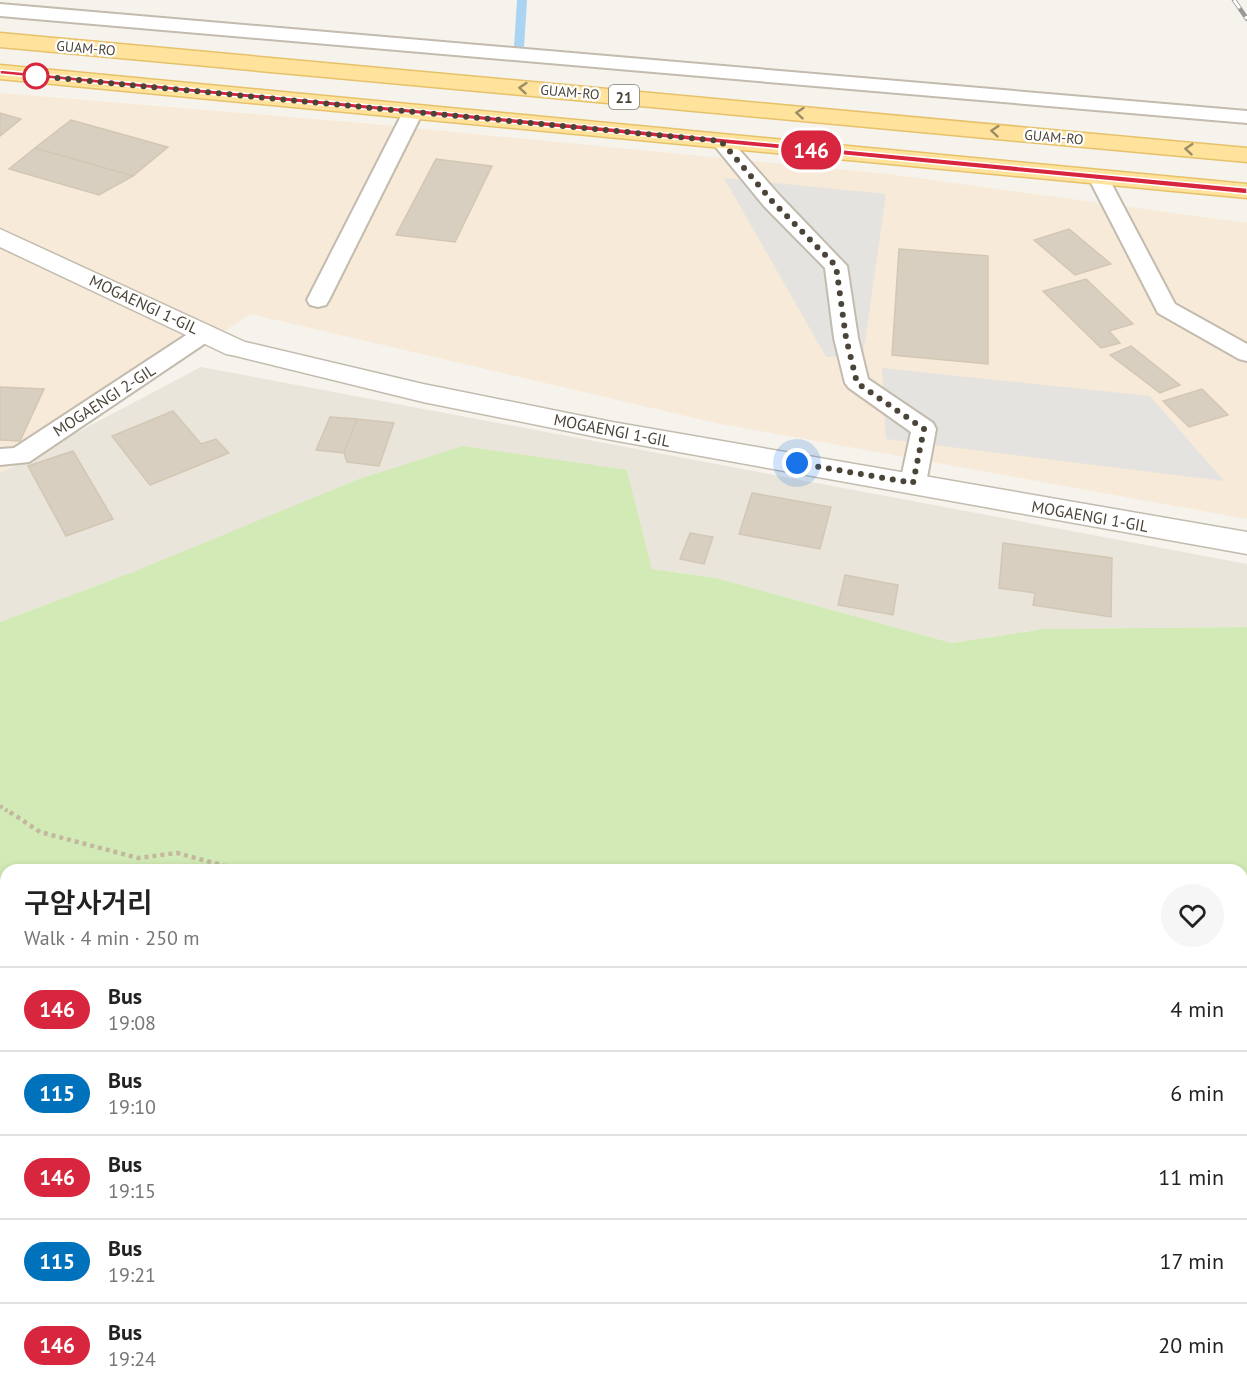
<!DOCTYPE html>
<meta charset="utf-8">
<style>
:root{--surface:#fff;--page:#f6f6f6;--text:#222;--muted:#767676;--line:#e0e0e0}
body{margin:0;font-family:"PT Sans","Noto Sans KR",sans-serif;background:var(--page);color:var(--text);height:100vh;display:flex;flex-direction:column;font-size:22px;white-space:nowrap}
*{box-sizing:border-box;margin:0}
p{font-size:20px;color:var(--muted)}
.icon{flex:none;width:33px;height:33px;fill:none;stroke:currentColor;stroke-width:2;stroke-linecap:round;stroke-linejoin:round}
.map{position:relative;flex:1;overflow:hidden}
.details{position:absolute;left:0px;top:864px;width:1248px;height:534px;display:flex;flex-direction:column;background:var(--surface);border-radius:18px 18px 0 0;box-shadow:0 3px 9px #0003}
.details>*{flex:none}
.badge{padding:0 12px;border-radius:20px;font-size:21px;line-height:39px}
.you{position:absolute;width:30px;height:30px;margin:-15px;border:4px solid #fff;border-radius:50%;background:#1a73e8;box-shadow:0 0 0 9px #1a73e833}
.map>.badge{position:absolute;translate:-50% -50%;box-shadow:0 0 0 3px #fff}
.round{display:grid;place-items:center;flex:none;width:63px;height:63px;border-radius:32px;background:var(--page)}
.overview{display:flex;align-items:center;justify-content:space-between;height:102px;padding:0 24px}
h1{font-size:28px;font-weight:600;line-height:45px}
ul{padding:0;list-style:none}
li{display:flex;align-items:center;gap:18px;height:84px;padding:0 24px;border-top:2px solid var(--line)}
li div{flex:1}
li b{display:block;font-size:22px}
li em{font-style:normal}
li .badge{min-width:66px;font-weight:700;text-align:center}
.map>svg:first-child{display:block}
</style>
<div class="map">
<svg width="1247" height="1398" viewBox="0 0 1247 1398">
<rect width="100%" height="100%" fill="#f6f3ec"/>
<path fill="#eae5da" d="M201,367L1247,564V627L1044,629L952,643L716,578L652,569L627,470L138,570L0,622V473Z"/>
<path fill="#f7ead8" d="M0,93L361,123L887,174L1247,223V519L716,423L251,314L0,473Z"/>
<path fill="#d2eab5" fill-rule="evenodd" d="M463,446L627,470L652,569L716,578L952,643L1044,629L1247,627V1398H0V622L138,570L359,479ZM6,870H1242V1392H6Z"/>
<path fill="#e5e3e0" d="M724,178L886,194L863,356L826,357Z
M882,368L1150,396L1224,481L886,439Z"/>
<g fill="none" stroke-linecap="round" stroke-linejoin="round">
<path fill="#a9d4f2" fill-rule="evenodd" d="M517,0H527L524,47L519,50L514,47Z"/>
</g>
<path fill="#d8cfc1" stroke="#d3c7b4" stroke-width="1.5" d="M0,113L21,119L0,136Z
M71,120L168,147L133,176L35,148Z
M35,148L133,176L99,195L9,169Z
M436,159L492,166L455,242L396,235Z
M1069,229L1111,264L1075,275L1034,240Z
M899,249L988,256V364L892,355Z
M1086,279L1133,324L1109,331L1120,343L1101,348L1043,291Z
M1131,346L1180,385L1160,393L1110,355Z
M0,387L44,389L20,441L0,440Z
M1202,389L1228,415L1189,427L1163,401Z
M173,411L201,444L216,439L229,453L150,485L112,436Z
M330,417L357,419L344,453L316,450Z
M357,419L394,423L379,466L347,462L344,453Z
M73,451L113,519L66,536L28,466Z
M752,493L831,507L820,549L739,534Z
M690,533L713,537L704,564L680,559Z
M1003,543L1112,558L1111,617L1033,605L1035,593L999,588Z
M845,575L898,585L893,615L838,605Z"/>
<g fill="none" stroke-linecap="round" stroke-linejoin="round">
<defs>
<path id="service" d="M0,4L1247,111V123L0,16Z
M413,106L420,108L423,112L329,300L326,305L318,307L310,305L307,300L403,112L406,108Z
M721,135L728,137L780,196L847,266L858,338L868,379L933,423L936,429L926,483L922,489L913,492L904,489L900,483L911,432L849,388L845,383L834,338L825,268L764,206L714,145L711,141L714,137Z
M1098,171L1105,173L1108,177L1175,304L1247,344V361L1239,359L1158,313L1088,177L1091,173Z
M205,326L213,328L217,333L213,338L29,462L0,465V449L14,448L197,328Z"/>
<path id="minor" d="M0,229L245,342L423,384L612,422L1247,532V554L612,440L423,402L236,356L226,354L0,247Z"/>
<path id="primary" d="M0,33L1247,148V162L0,47Z
M0,65L1247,184V198L0,79Z"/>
</defs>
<use href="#service" stroke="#c2bbae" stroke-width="4"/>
<use href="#minor" stroke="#c2bbae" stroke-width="3"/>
<use href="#primary" stroke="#e6c16a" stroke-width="3"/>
<path stroke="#c4b79f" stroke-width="4" stroke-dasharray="3 3" stroke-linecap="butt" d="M0,806L12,814"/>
<path stroke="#c4b79f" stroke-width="4.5" stroke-dasharray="4 4" stroke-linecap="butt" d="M10,812L40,832L138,858L177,853L240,870
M395,1398L396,1392"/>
<use href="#service" fill="#fff" fill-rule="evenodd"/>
<use href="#minor" fill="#fff" fill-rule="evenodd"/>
<use href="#primary" fill="#ffe39c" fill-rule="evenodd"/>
<defs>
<path id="rail" d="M1234,0L1247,19"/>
</defs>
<use href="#rail" stroke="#9a9a9a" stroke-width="4.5"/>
<use href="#rail" stroke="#fff" stroke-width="3" stroke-dasharray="10" stroke-linecap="butt"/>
</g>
<defs><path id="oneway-chevron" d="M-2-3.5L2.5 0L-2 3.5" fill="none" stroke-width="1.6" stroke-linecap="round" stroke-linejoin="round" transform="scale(1.5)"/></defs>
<g stroke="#9c8c66">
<use href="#oneway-chevron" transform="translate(523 88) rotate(-175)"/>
<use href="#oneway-chevron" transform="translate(800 113) rotate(-175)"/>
<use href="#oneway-chevron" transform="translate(995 131) rotate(-175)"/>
<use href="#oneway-chevron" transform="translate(1189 149) rotate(-175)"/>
</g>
<path fill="#d7263d" stroke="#fff" stroke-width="1.5" d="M0,70L1247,188V194L0,74Z"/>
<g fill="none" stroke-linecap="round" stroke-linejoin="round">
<path stroke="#4b4439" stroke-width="6" stroke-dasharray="0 10.8" d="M36,76L721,141L772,201L836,266L846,338L857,383L924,429L913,483L797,463"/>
</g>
<circle fill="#fff" stroke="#d7263d" stroke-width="3" cx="36" cy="76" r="12"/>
<g text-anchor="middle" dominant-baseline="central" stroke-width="4.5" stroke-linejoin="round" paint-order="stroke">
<g font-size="14" fill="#4b4439" stroke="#fff">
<text transform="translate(86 48) rotate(5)">GUAM-RO</text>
<text transform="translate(570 92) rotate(5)">GUAM-RO</text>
<text transform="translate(1054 137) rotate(5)">GUAM-RO</text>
</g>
<rect fill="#fff" stroke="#817c74" stroke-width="1.5" x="609" y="85" width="30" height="24" rx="4.5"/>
<g font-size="15" font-weight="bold" fill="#4b4439">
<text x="624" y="97">21</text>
</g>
<g font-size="16" fill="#4b4439" stroke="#fff">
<text transform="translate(144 304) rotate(25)">MOGAENGI 1-GIL</text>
<text transform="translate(104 400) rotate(-33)">MOGAENGI 2-GIL</text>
<text transform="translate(612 430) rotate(11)">MOGAENGI 1-GIL</text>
<text transform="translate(1090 516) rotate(10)">MOGAENGI 1-GIL</text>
</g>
</g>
</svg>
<div class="you" style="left:797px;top:463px"></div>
<b class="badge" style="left:811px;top:150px;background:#d7263d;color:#fff">146</b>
<section class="details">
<div class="overview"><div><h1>구암사거리</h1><p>Walk · 4 min · 250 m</p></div><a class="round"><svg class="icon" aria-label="heart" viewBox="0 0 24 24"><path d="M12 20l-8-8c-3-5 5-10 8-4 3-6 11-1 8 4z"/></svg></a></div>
<ul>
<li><span class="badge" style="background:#d7263d;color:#fff">146</span><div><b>Bus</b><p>19:08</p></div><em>4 min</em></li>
<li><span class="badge" style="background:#0072bc;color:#fff">115</span><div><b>Bus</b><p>19:10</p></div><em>6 min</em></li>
<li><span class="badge" style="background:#d7263d;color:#fff">146</span><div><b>Bus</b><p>19:15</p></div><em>11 min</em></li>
<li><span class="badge" style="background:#0072bc;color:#fff">115</span><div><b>Bus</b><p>19:21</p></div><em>17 min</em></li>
<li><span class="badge" style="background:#d7263d;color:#fff">146</span><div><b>Bus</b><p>19:24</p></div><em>20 min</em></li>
</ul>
</section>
</div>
